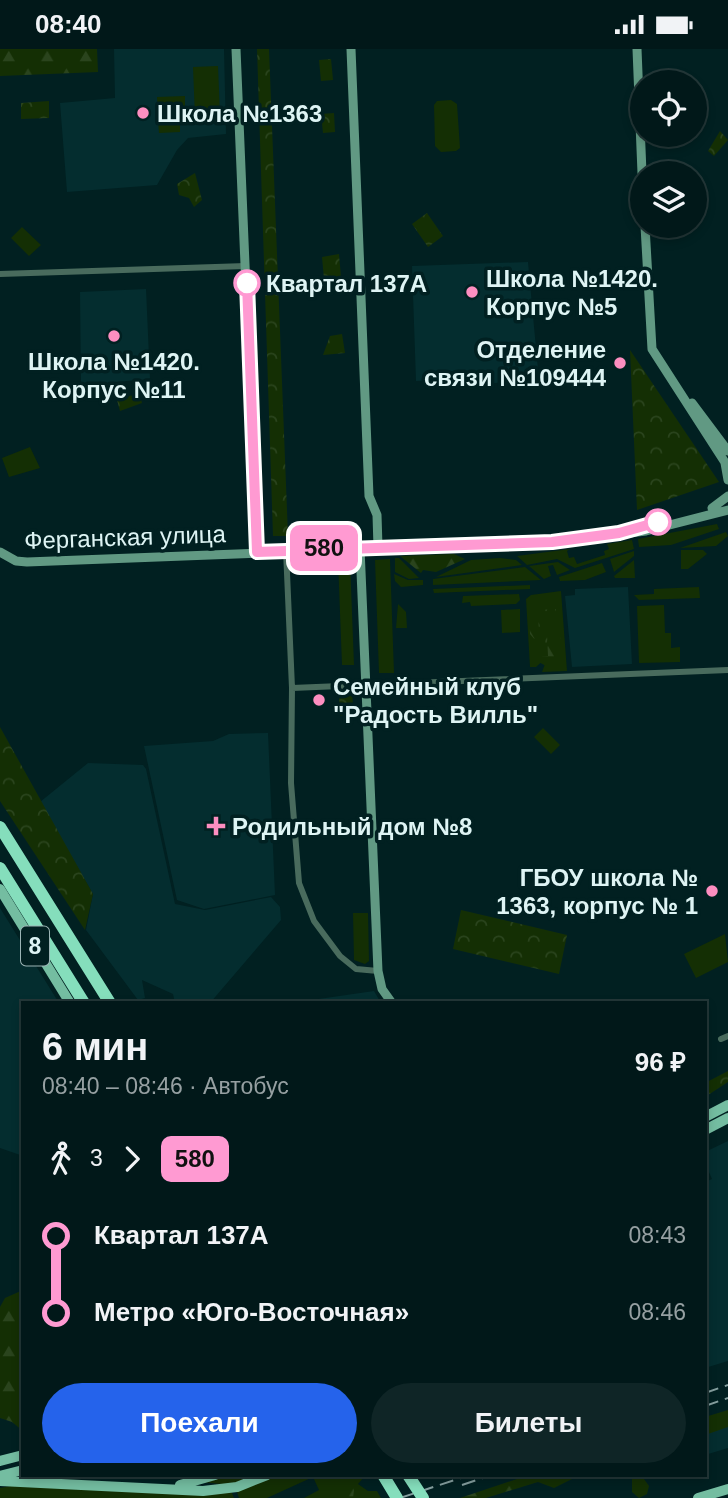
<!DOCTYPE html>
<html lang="ru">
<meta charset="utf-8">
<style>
:root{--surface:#011819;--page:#0f2526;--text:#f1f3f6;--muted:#96a0a2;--line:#233738;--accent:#2563eb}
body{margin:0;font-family:Arial,sans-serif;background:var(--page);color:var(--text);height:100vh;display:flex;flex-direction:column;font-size:26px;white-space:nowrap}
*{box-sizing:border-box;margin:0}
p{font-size:23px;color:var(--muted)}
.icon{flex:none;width:38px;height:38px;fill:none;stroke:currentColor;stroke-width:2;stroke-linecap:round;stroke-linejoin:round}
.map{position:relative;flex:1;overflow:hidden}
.drawer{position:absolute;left:21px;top:952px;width:686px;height:476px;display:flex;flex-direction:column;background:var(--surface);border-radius:0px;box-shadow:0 4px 10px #0003,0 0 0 2px var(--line)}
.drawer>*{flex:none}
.badge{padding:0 14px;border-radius:10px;font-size:24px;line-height:46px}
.tools{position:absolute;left:630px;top:21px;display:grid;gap:14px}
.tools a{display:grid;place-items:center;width:77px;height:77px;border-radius:50%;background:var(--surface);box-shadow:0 4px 10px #0003,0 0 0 2px var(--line);font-size:35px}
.map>.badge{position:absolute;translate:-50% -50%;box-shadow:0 0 0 4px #fff}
.legs{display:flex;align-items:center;gap:10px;height:77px;padding:0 21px;font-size:23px}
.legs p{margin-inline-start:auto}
.head{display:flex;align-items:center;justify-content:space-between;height:119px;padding:0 21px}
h1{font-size:38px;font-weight:600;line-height:52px}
.primary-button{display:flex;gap:14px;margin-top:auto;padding:14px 21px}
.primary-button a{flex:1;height:80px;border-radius:42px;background:var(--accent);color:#fff;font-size:28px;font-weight:600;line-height:80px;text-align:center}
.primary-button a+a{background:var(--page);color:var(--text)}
ul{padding:0 21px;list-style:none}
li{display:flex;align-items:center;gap:24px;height:77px;font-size:26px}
li i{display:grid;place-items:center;width:10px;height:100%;margin:0 9px;background:currentColor}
li i::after{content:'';width:18px;height:18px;margin:-9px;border:5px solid;border-radius:50%;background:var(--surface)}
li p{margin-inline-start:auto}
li:first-child i{background:linear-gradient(#0000 50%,currentColor 0)}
li:last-child i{background:linear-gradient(currentColor 50%,#0000 0)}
.status{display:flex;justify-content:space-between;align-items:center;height:49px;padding:0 35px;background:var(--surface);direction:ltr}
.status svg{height:19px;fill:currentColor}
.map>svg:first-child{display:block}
</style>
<div class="status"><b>08:40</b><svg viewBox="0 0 49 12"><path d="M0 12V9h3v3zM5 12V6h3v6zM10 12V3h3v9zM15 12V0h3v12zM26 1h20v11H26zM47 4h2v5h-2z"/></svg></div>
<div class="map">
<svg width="728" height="1449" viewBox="0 0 728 1449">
<defs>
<pattern id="forest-firs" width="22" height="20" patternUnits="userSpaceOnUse" patternTransform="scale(1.75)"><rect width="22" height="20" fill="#142f04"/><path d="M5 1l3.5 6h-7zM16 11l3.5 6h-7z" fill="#2a441d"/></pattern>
<pattern id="park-crowns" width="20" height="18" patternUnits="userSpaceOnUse" patternTransform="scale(1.75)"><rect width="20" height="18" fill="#142f04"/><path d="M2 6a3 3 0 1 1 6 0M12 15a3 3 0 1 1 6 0" fill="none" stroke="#2a441d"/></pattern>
</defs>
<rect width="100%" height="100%" fill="#012021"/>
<path fill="#042d2f" d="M114,0H224L226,85L188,89L177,101L157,136L67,143L60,54L115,49Z
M528,213L539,331L434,338V331L416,332L412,217Z
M146,240L150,330L81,336L80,243Z
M628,538L632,615L572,618L565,547L575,546V540Z
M268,684L275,846L204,860L177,851L144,697L213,692L229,685Z
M88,714L143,716L146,720L175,855L205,861L271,848L280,858L281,871L210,954H175L173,945L142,931L145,949L138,951L86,881L93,845L40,753Z
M0,859L59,954H23V1107L0,1099Z
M374,942L381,954H291Z
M728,1092V1312L705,1319V1133L712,1130L705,1114V1103Z
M728,1377V1399L705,1406V1384Z"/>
<path fill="#142f04" d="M218,17L220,66L195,68L193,18Z
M185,47V61L158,62L157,48Z
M451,51L457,55L460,99L456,102L441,103L435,97L434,56L437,52Z
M180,70V83L159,84L158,71Z
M22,178L41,196L29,207L11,189Z
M256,266L260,392H257L249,267Z
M30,398L40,419L9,428L2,409Z
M717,475L719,480L671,496L639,498L638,490Z
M726,483L728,487L716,497L680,499Z
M632,491L634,500L575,519L557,510L527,516L517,507L570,500L567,502L569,509L574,508L577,515L605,506L604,502L609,500L607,495Z
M681,501H703L707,505L688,520H681Z
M634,502V507L614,523L610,510Z
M395,509H399L419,529L409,530L395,523Z
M500,509L516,511L522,516L436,528L471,511Z
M390,510L394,624H379L375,511Z
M338,511H350L354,616H342Z
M634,511L635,529H615L614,527Z
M558,513L570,521L557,526L553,516L548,517L551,527L544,530L529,517Z
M602,514L606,523L585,531L560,532L559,528Z
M525,518L541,531L433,536V530Z
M394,525L408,531H423V536L401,538L395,532Z
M530,536V540L434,544L433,540Z
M699,538L700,549L639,551L634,546L654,545V540Z
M561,542L567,622L542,623L548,607L536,618H530L526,550L531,546Z
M519,545L520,551L516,555L471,557L470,553L462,554L463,547Z
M398,555L406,563L407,579H396Z
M664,556L665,584H671V599L680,598V613L639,614L637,557Z
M520,560V583L502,584L501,561Z
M543,679L560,696L551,705L534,688Z
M353,864H368L369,912L365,915L354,911Z
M725,885L728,913L696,929L684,905Z
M222,1426H256L232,1436L201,1433Z
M272,1426H366L358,1435L368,1442H377L381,1449H304L319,1441L313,1428L267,1449H239L236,1440Z
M21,1435L225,1443L232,1444L234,1449H0V1439Z"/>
<path fill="url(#forest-firs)" d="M0,0H97L98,23L0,27Z
M454,505L465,510L436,523L423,521L421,524L400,507Z
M529,558L536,564L561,568L560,619L548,618L535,611L536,592L530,585Z
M23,1241V1382L12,1373L0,1369V1258L5,1249Z
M728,1361V1378L705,1386V1368Z
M529,1426H580L554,1439L538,1433L486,1449H460Z
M632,1426H641L649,1437L647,1445L639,1449L632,1443Z
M343,1430H349L354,1441L353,1449H337L338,1433Z"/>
<path fill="url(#park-crowns)" d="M257,0H269L288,487H273Z
M331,10L333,31L321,32L319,11Z
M49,52V69L21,70V54Z
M334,64L335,83L323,84L321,65Z
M720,82L728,91L714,107L708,102Z
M195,124L202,151L194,158L189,149L179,146L177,135Z
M427,164L443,187L428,198L412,175Z
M339,205L341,228L324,230L322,208Z
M342,285L345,304L323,306L330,287Z
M630,301L719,433L637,461Z
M139,344L142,354L120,362L117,351Z
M556,560V584L547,585L548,607L540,608L538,561Z
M352,645L354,666L340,667L339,647Z
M0,678L93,845L85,881L0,752Z
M461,861L567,886L559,925L453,900Z
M728,1022V1033L705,1048V1034Z"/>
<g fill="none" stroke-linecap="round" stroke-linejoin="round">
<path stroke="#496b5d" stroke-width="6" d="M0,225L246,217
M286,501L292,639L291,734L299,834L314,872L340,907L356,920L378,922
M292,639L728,621
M721,990L728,987"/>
<path stroke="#619983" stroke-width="9" d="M236,0L257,503
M351,0L369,447L377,466L378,498
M637,0L642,124
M645,177L652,300L728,418
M692,354L728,402
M725,414L728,431
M712,459L728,447
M360,499L378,922L382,940L392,954
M0,503L16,512L27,513L552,493L646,482L728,461"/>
<path stroke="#74bda1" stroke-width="10" d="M0,840L70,954
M705,1068L728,1056
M705,1081L728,1069
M0,1412L23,1406
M0,1427L23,1421
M0,1432L203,1442L237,1438L267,1426
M180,1436L215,1426
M698,1449L728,1440"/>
<path stroke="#85debc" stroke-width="12" d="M0,778L110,954
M0,819L84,954"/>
<path stroke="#859f9f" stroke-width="2" stroke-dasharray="14 7" stroke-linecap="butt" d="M705,1344L728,1336
M705,1357L728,1349
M462,1436L492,1426
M400,1449L470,1426"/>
<path stroke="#85debc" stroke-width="12" d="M383,1426L397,1449
M408,1426L423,1449"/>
</g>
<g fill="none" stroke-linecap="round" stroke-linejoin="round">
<defs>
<path id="line-1" d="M247,234L257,503L552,493L619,484L658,473"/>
</defs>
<use href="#line-1" stroke="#fff" stroke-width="16"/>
<use href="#line-1" stroke="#ff9ad2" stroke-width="10"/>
</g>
<g fill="#fd8ec0" stroke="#012021" stroke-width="2.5">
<circle cx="143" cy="64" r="7"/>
<circle cx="472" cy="243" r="7"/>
<circle cx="114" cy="287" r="7"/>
<circle cx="620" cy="314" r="7"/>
<circle cx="319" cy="651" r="7"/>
<path d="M212.5 766.5h7v7h7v7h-7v7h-7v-7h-7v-7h7z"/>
<circle cx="712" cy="842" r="7"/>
</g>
<g fill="#fff" stroke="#ff9ad2" stroke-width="3.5">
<circle cx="247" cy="234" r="12"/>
<circle cx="658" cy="473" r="12"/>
</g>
<g text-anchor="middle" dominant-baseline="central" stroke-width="7" stroke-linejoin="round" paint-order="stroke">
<rect fill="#012021" stroke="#9cb4b5" stroke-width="2" x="21" y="877.5" width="28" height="39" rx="5"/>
<g font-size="23" font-weight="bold" fill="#def4f4">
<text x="35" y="897">8</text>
</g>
<g font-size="24" font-weight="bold" fill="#def4f4" stroke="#012021" text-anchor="start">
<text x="157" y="64">Школа №1363</text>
<text x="486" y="229">Школа №1420.<tspan x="486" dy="28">Корпус №5</tspan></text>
<text x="606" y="300" text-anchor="end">Отделение<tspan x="606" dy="28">связи №109444</tspan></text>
<text x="114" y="312" text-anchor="middle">Школа №1420.<tspan x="114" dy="28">Корпус №11</tspan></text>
<text x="333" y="637">Семейный клуб<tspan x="333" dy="28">"Радость Вилль"</tspan></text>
<text x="232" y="777">Родильный дом №8</text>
<text x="698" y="828" text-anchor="end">ГБОУ школа №<tspan x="698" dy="28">1363, корпус № 1</tspan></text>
</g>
<g font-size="24" font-weight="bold" fill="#def4f4" stroke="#012021" text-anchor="start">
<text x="266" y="234">Квартал 137А</text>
</g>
<g font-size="24" fill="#def4f4" stroke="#012021">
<text transform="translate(125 488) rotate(-2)">Ферганская улица</text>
</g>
</g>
</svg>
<div class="tools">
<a><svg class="icon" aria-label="locate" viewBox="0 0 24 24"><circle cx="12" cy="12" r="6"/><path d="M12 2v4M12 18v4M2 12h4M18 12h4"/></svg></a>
<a><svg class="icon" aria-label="layers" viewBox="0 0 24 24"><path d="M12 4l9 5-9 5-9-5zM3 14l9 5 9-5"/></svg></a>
</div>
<b class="badge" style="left:324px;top:499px;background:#ff9ad2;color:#111">580</b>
<section class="drawer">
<div class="head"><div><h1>6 мин</h1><p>08:40 – 08:46 · Автобус</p></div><b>96 ₽</b></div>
<div class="legs"><svg class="icon" aria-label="walk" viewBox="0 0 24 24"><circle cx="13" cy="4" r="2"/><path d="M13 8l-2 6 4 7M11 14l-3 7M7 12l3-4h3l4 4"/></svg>3<svg class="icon" aria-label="forward" viewBox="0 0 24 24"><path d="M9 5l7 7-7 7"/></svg><b class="badge" style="background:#ff9ad2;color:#111">580</b></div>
<ul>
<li><i style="color:#ff9ad2"></i><b>Квартал 137А</b><p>08:43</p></li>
<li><i style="color:#ff9ad2"></i><b>Метро «Юго-Восточная»</b><p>08:46</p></li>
</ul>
<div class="primary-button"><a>Поехали</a><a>Билеты</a></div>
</section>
</div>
